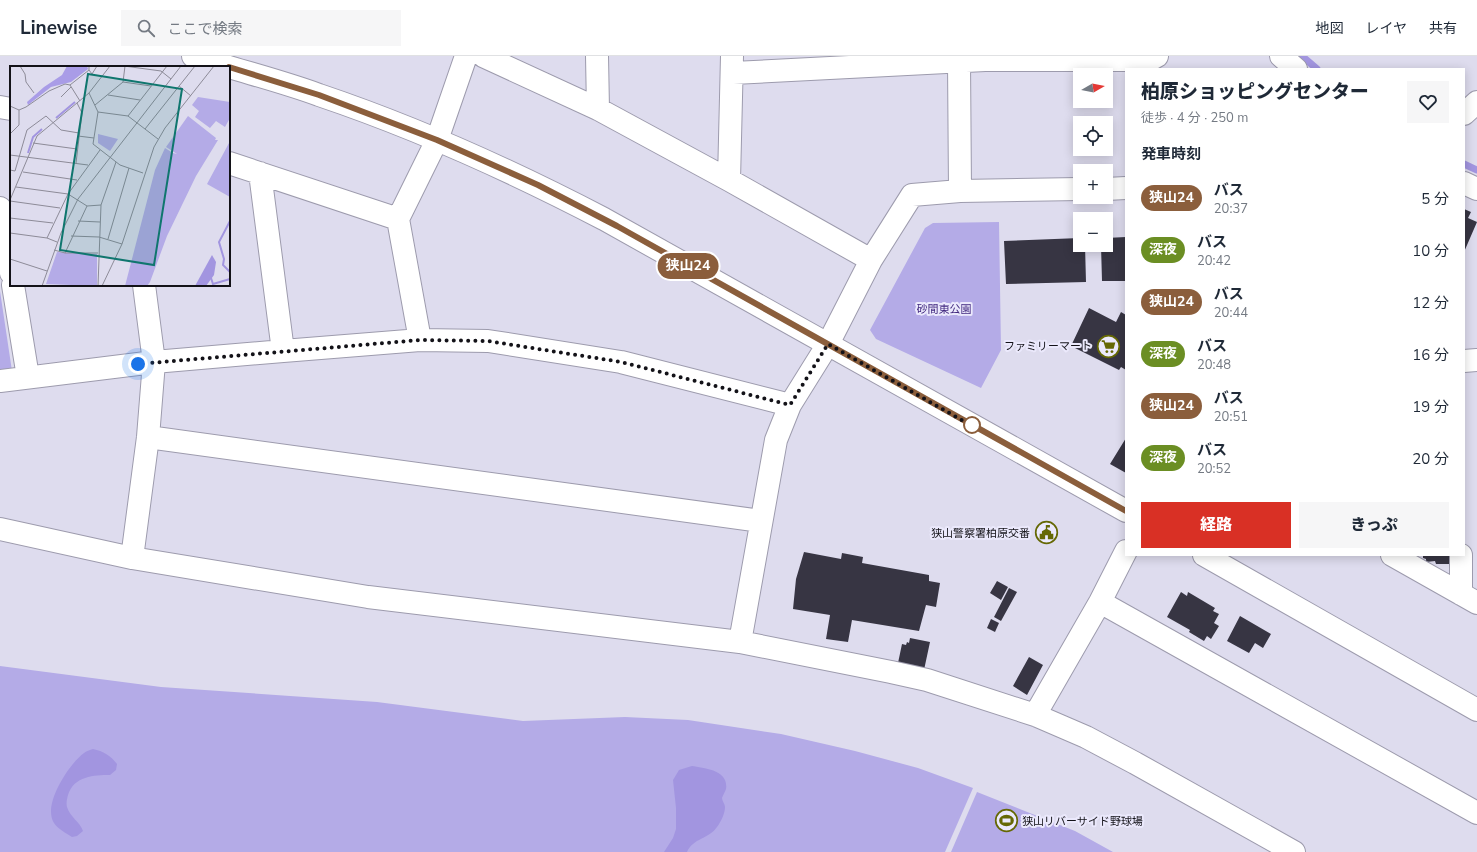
<!DOCTYPE html>
<html lang="ja">
<meta charset="utf-8">
<style>
:root{--surface:#fff;--page:#f6f6f7;--text:#1f2937;--muted:#747a83;--line:#e0e1e3;--accent:#d93025}
body{margin:0;font-family:"Nunito Sans","Noto Sans JP",sans-serif;background:var(--page);color:var(--text);height:100vh;display:flex;flex-direction:column;font-size:15px;white-space:nowrap}
*{box-sizing:border-box;margin:0}
p{font-size:13px;color:var(--muted)}
.icon{flex:none;width:22px;height:22px;fill:none;stroke:currentColor;stroke-width:2;stroke-linecap:round;stroke-linejoin:round}
.map{position:relative;flex:1;overflow:hidden}
.sheet{position:absolute;left:1125px;top:12px;width:340px;height:488px;display:flex;flex-direction:column;background:var(--surface);border-radius:0px;box-shadow:0 2px 10px #0003}
.sheet>*{flex:none}
.badge{padding:0 8px;border-radius:13px;font-size:14px;line-height:26px}
.needle{width:26px;rotate:81deg}
.fabs{position:absolute;left:1073px;top:12px;display:grid;gap:8px}
.fabs a{display:grid;place-items:center;width:40px;height:40px;border-radius:0px;background:var(--surface);box-shadow:0 2px 10px #0003;font-size:20px}
.you{position:absolute;width:20px;height:20px;margin:-10px;border:3px solid #fff;border-radius:50%;background:#1a73e8;box-shadow:0 0 0 6px #1a73e833}
.map>.badge{position:absolute;translate:-50% -50%;box-shadow:0 0 0 2px #fff}
h2{padding:0 16px;font-size:15px;line-height:36px}
.round{display:grid;place-items:center;flex:none;width:42px;height:42px;border-radius:0px;background:var(--page)}
.summary{display:flex;align-items:center;justify-content:space-between;height:68px;padding:0 16px}
h1{font-size:19px;font-weight:800;line-height:30px}
.cta{display:flex;gap:8px;margin-top:auto;padding:8px 16px}
.cta a{flex:1;height:46px;border-radius:0px;background:var(--accent);color:#fff;font-size:16px;font-weight:800;line-height:46px;text-align:center}
.cta a+a{background:var(--page);color:var(--text)}
ul{padding:0;list-style:none}
li{display:flex;align-items:center;gap:12px;height:52px;padding:0 16px}
li div{flex:1}
li b{display:block;font-size:15px}
li em{font-style:normal}
li .badge{min-width:44px;font-weight:700;text-align:center}
header{display:flex;align-items:center;gap:24px;box-sizing:border-box;height:56px;padding:0 20px;background:var(--surface);border-bottom:1px solid var(--line)}
header strong{font-size:19px}
nav{display:flex;gap:22px;margin-inline-start:auto;font-size:14px}
.search{width:280px;height:36px;background:var(--page);display:flex;align-items:center;gap:10px;box-sizing:border-box;padding:0 14px;border-radius:0px;color:var(--muted);font-size:15px}
.map>svg:first-child{display:block}
</style>
<header>
<strong>Linewise</strong>
<div class="search"><svg class="icon" aria-label="search" viewBox="0 0 24 24"><circle cx="10" cy="10" r="6"/><path d="M15 15l6 6"/></svg>ここで検索</div>
<nav><a>地図</a><a>レイヤ</a><a>共有</a></nav>
</header>
<div class="map">
<svg width="1477" height="796" viewBox="0 0 1477 796">
<rect width="100%" height="100%" fill="#dedcee"/>
<path fill="#b4abe7" d="M999,166L1001,294L981,332L876,283L870,274L925,172L933,167Z
M0,235L12,315L0,316Z
M0,610L161,631L377,646L523,665L625,661L688,664L781,678L855,695L918,712L973,732L945,796H0Z
M977,736L1075,775L1113,796H951Z"/>
<path fill="#a295e0" d="M93,693C103,695 111,700 117,708L116,714L110,719C94,719 74,720 68,739C67,743 66,747 67,751C70,761 80,766 83,775L77,780L72,781C66,777 58,773 54,767C42,749 69,708 84,697C86,695 90,694 93,693Z
M692,710C704,712 729,714 726,733C725,736 723,739 722,742C722,745 725,748 725,751C725,757 721,766 717,771C709,783 693,782 687,796H664L673,782L676,773V752L673,724L679,714Z"/>
<g fill="none" stroke-linecap="round" stroke-linejoin="round">
<path stroke="#a295e0" stroke-width="7" d="M1302,0L1317,13
M1464,108L1477,114"/>
</g>
<path fill="#373543" d="M1464,153L1471,156L1468,162L1477,166L1464,196Z
M1126,181V225H1102L1101,189H1106V182Z
M1080,182V189H1085L1086,226L1006,228L1004,185Z
M1089,252L1116,266L1121,256L1126,259V314L1121,311L1119,314L1071,290Z
M1126,382V417L1110,408Z
M804,496L841,503L842,497L863,501L862,507L929,519V525L940,527L936,551L926,549L919,575L852,564L848,586L826,583L830,559L793,553L796,523Z
M1423,499H1449V508H1436L1435,505L1426,506V503L1423,502Z
M997,525L1008,531L1001,544L990,537Z
M1009,532L1017,536L1001,565L994,561Z
M1181,536L1187,540L1188,536L1215,552L1213,555L1219,558L1214,567L1219,570L1211,583L1207,580L1204,585L1189,576L1190,574L1167,561Z
M1240,560L1271,578L1263,592L1255,587L1249,597L1227,585Z
M991,563L999,567L995,576L987,572Z
M910,582L930,586L924,614L898,607L902,588L906,589L907,586L909,587Z
M1029,601L1043,609L1027,639L1013,630Z"/>
<g fill="none" stroke-linecap="round" stroke-linejoin="round">
<defs>
<path id="street" d="M483,0L598,53L729,124L871,204
M597,0L598,53
M1281,0L1296,13
M959,6L960,135
M733,17L985,4H1150L1157,0
M0,51L11,53
M1464,58L1477,46
M229,107L398,163
M260,117L283,295
M729,124L732,0
M1464,127L1477,133
M1106,133L1126,132
M0,152L11,217
M13,229L28,321
M420,284L398,163L437,84L466,0
M1464,305L1477,304
M0,325L154,306L283,295L420,284L488,285L621,306L790,349
M148,381L761,465
M0,473L132,502L368,541L740,586L891,616L927,624L1035,659L1086,681L1135,707L1294,796
M1392,499L1477,547
M1461,499V538
M132,502L148,381L154,306L144,229
M1100,546L1477,757
M740,586L776,384L790,349L828,288L871,204L912,139L960,135L1080,133
M1035,659L1100,546L1126,495"/>
<path id="secondary" d="M193,0L229,11
M229,11C259,20 289,28 319,39C417,72 512,115 604,163L1126,455
M1204,499L1477,654"/>
</defs>
<use href="#street" stroke="#9d9bad" stroke-width="24"/>
<use href="#secondary" stroke="#9d9bad" stroke-width="24"/>
<use href="#street" stroke="#fff" stroke-width="22"/>
<use href="#secondary" stroke="#fff" stroke-width="22"/>
</g>
<g fill="none" stroke-linecap="round" stroke-linejoin="round">
<defs>
<path id="line" d="M229,11L319,39L437,84L538,129L617,170L1126,455"/>
</defs>
<use href="#line" stroke="#fff" stroke-width="9"/>
<use href="#line" stroke="#8b5e3c" stroke-width="6"/>
<path stroke="#131218" stroke-width="4" stroke-dasharray="0 7.2" d="M138,308L420,284L488,285L621,306L790,349L828,288L974,371L972,369"/>
</g>
<defs>
<symbol id="supermarket-ring" viewBox="-11 -11 22 22"><circle r="9.5" fill="#ebe9fc" stroke="#656804" stroke-width="1.5"/><path d="M-6-5.5h2.5l.6 2H6L4.5 2H-2.5L-4.4-4H-6ZM-1.5 3.2a1.3 1.3 0 1 0 .1 0ZM3 3.2a1.3 1.3 0 1 0 .1 0Z" fill="#656804"/></symbol>
<symbol id="civic-ring" viewBox="-11 -11 22 22"><circle r="9.5" fill="#ebe9fc" stroke="#656804" stroke-width="1.5"/><path d="M-.6-6.5H3V-4.5H.6V-3L4-1V1h2V6H-6V1h2V-1L-.6-3ZM-1.2 2.5V6h2.4V2.5Z" fill="#656804"/></symbol>
<symbol id="stadium-ring" viewBox="-11 -11 22 22"><circle r="9.5" fill="#ebe9fc" stroke="#656804" stroke-width="1.5"/><path d="M0-5a6.5 5 0 1 0 0 10a6.5 5 0 1 0 0-10ZM-3.5-1.8h7v3.6h-7Z" fill="#656804"/></symbol>
</defs>
<g fill-rule="evenodd">
<use href="#supermarket-ring" x="1096" y="278" width="25" height="25"/>
<use href="#civic-ring" x="1034" y="464" width="25" height="25"/>
<use href="#stadium-ring" x="994" y="752" width="25" height="25"/>
</g>
<circle fill="#fff" stroke="#8b5e3c" stroke-width="2" cx="972" cy="369" r="8"/>
<g text-anchor="middle" dominant-baseline="central" stroke-width="4" stroke-linejoin="round" paint-order="stroke">
<g font-size="11" fill="#42297f" stroke="#ebe9fc">
<text x="944" y="253">砂間東公園</text>
</g>
<g font-size="11" fill="#131218" stroke="#ebe9fc" text-anchor="end">
<text x="1092" y="290">ファミリーマート</text>
<text x="1030" y="477">狭山警察署柏原交番</text>
<text x="1022" y="765" text-anchor="start">狭山リバーサイド野球場</text>
</g>
</g>
<g transform="translate(10 10)">
<rect width="220" height="220" fill="#dedcee"/>
<path d="M188,31L220,36V52L215,61L206,55L200,62L185,51L189,45L182,39ZM178,50L206,72L205,74H208L186,110L157,170L140,216L137,220H115L145,104L155,82L163,87L167,88L156,81ZM88,68L108,73L100,85L88,77ZM219,77L220,78V131L197,118ZM47,186L87,188V220L36,218Z" fill="#b4abe7"/>
<path d="M57,0H77L78,3L61,16L41,21L18,39L17,36L34,21L52,9Z" fill="#a99ce7"/>
<path d="M202,189L206,196L204,209L196,220H185Z" fill="#a295e0"/>
<path fill="none" stroke="#a295e0" stroke-width="2" d="M46,52L65,36M18,87L23,71L32,63M220,155L209,176L214,193L213,199L220,206M201,212L203,218L220,213"/>
<path fill="none" stroke="#8d8b98" stroke-width="1" d="M10,0L15,8L16,16L24,27M114,0L151,5L161,13M79,4L82,8L87,0M113,16L115,0M60,19L79,4V0M169,20L181,30M79,27L88,46L83,78L110,99L133,107M98,29L130,34M51,31L61,21M85,39L113,16L141,20M0,40L9,44L16,41L39,25L55,18L60,19L70,35M88,46L118,50L157,0M118,50L148,73M135,63L185,0M0,68L9,59V44M68,70L84,72M23,77L67,83M0,89L78,99M66,97L72,47L67,37M0,104L5,105L17,64L36,50L51,64L69,67M13,106L67,114M6,121L58,128L77,140L91,139M0,134L27,70L79,27L100,0M0,135L50,142M0,152L43,157M68,155L90,156M0,167L37,172L47,176M61,170L89,171L112,178M37,172L58,128L90,84M98,173L119,102M44,184L55,187H88M55,187L77,140M0,193L37,205M32,220L51,167L68,133L171,0M88,220L91,139L106,96M92,220L112,178L144,81L155,62L204,0"/>
<path fill="#0f766e" fill-opacity="0.15" stroke="#0f766e" stroke-width="2" d="M78,8L172,23L144,199L50,184Z"/>
<rect width="220" height="220" fill="none" stroke="#131218" stroke-width="2"/>
</g>
</svg>
<div class="fabs">
<a><svg class="needle" viewBox="-14 -14 28 28"><path d="M0-13l5 13h-10z" fill="#e53935"/><path d="M0 13l5-13h-10z" fill="#747a83"/></svg></a>
<a><svg class="icon" aria-label="locate" viewBox="0 0 24 24"><circle cx="12" cy="12" r="6"/><path d="M12 2v4M12 18v4M2 12h4M18 12h4"/></svg></a>
<a>+</a>
<a>−</a>
</div>
<div class="you" style="left:138px;top:308px"></div>
<b class="badge" style="left:688px;top:210px;background:#8b5e3c;color:#fff">狭山24</b>
<section class="sheet">
<div class="summary"><div><h1>柏原ショッピングセンター</h1><p>徒歩 · 4 分 · 250 m</p></div><a class="round"><svg class="icon" aria-label="heart" viewBox="0 0 24 24"><path d="M12 20l-8-8c-3-5 5-10 8-4 3-6 11-1 8 4z"/></svg></a></div>
<h2>発車時刻</h2>
<ul>
<li><span class="badge" style="background:#8b5e3c;color:#fff">狭山24</span><div><b>バス</b><p>20:37</p></div><em>5 分</em></li>
<li><span class="badge" style="background:#6b8e23;color:#fff">深夜</span><div><b>バス</b><p>20:42</p></div><em>10 分</em></li>
<li><span class="badge" style="background:#8b5e3c;color:#fff">狭山24</span><div><b>バス</b><p>20:44</p></div><em>12 分</em></li>
<li><span class="badge" style="background:#6b8e23;color:#fff">深夜</span><div><b>バス</b><p>20:48</p></div><em>16 分</em></li>
<li><span class="badge" style="background:#8b5e3c;color:#fff">狭山24</span><div><b>バス</b><p>20:51</p></div><em>19 分</em></li>
<li><span class="badge" style="background:#6b8e23;color:#fff">深夜</span><div><b>バス</b><p>20:52</p></div><em>20 分</em></li>
</ul>
<div class="cta"><a>経路</a><a>きっぷ</a></div>
</section>
</div>
